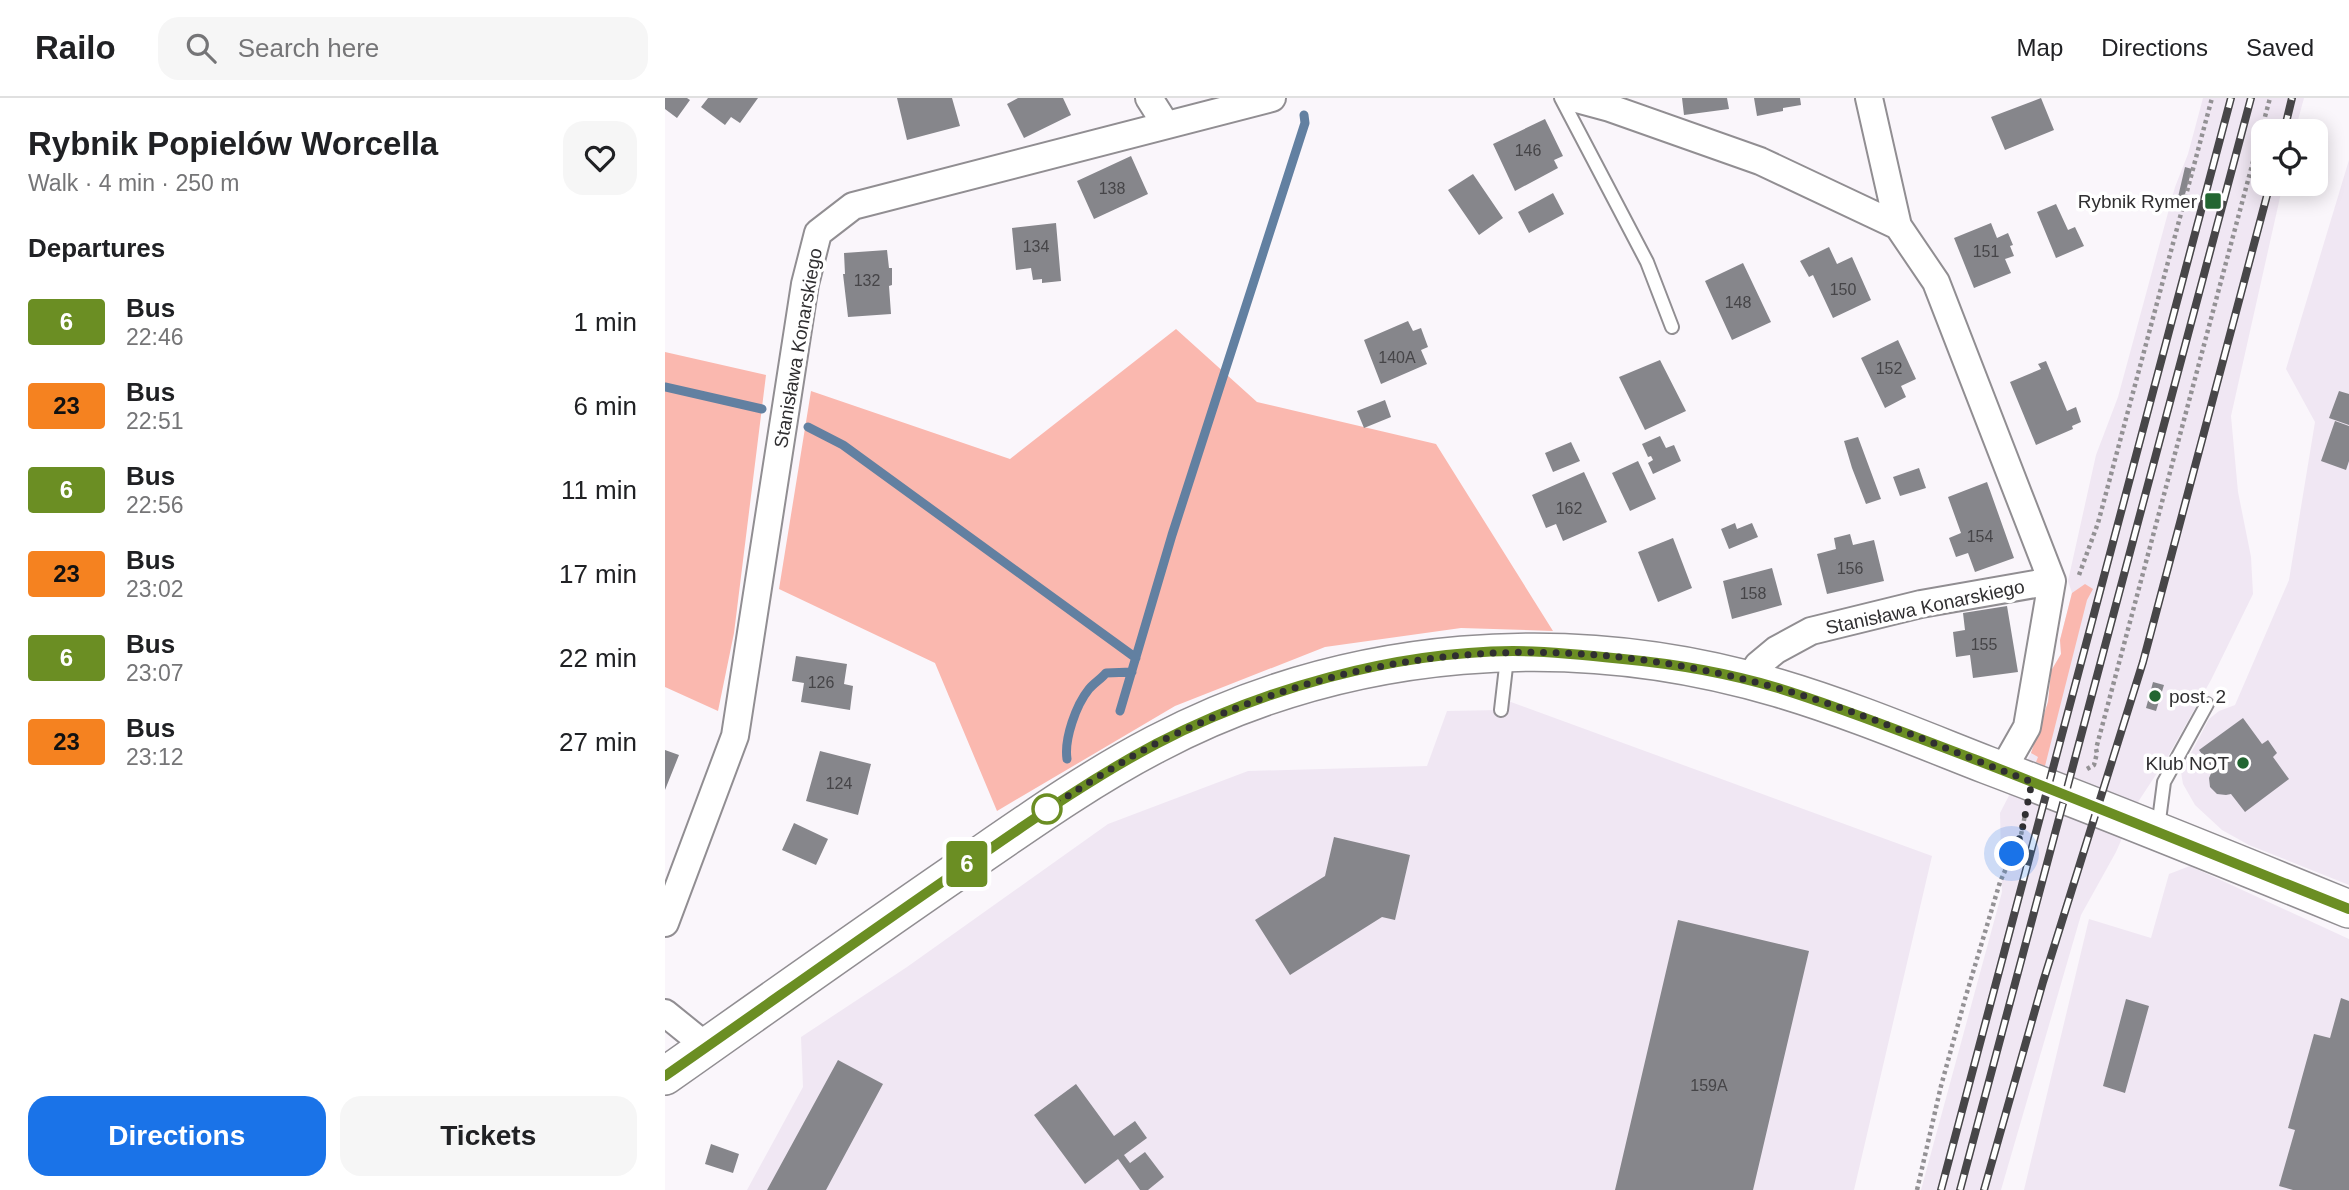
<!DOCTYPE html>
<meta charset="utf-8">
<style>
:root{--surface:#fff;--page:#f6f6f6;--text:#202124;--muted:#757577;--line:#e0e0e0;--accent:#1a73e8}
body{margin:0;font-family:Helvetica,sans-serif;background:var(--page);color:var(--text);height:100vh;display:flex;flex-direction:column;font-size:26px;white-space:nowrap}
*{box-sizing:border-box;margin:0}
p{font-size:23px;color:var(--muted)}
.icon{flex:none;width:38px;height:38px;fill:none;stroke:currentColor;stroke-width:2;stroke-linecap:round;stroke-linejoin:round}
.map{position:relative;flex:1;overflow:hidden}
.side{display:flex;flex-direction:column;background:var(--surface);width:665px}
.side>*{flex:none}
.badge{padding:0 14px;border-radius:5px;font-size:24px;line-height:46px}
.tools{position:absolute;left:1586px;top:21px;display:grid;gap:14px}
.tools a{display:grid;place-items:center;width:77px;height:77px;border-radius:14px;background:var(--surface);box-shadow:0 4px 18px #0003;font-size:35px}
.you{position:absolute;width:35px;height:35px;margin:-18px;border:5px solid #fff;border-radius:50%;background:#1a73e8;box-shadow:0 0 0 10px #1a73e833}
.map>.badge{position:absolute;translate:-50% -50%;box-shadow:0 0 0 4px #fff}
h2{padding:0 28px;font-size:26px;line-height:63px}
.round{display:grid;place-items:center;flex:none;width:74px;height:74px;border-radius:21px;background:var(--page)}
.headline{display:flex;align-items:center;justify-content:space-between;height:119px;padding:0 28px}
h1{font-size:33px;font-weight:600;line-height:52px}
.primary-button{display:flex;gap:14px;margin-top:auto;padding:14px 28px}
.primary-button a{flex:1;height:80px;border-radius:21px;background:var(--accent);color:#fff;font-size:28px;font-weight:600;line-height:80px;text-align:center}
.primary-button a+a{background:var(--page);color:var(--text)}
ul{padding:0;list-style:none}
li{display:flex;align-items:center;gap:21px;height:84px;padding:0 28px}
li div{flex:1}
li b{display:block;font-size:26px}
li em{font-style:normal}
li .badge{min-width:77px;font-weight:700;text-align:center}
header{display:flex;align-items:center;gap:42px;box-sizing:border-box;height:98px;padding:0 35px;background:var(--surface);border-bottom:2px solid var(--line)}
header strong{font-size:33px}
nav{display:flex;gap:38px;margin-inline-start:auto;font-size:24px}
.search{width:490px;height:63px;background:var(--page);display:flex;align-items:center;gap:18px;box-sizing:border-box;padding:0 24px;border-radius:21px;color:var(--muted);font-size:26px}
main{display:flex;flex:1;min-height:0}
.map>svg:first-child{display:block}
</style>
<header>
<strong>Railo</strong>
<div class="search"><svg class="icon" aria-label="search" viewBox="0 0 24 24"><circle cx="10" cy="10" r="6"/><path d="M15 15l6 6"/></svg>Search here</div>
<nav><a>Map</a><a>Directions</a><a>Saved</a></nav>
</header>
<main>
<section class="side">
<div class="headline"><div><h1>Rybnik Popielów Worcella</h1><p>Walk · 4 min · 250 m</p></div><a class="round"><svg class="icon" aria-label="heart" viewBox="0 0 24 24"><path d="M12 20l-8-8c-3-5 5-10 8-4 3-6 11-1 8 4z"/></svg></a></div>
<h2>Departures</h2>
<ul>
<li><span class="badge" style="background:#6b8e23;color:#fff">6</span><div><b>Bus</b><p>22:46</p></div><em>1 min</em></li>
<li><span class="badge" style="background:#f58220;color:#111">23</span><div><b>Bus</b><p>22:51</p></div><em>6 min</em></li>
<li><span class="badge" style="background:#6b8e23;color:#fff">6</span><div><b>Bus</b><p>22:56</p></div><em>11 min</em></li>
<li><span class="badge" style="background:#f58220;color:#111">23</span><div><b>Bus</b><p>23:02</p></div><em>17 min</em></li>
<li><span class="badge" style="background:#6b8e23;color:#fff">6</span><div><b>Bus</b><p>23:07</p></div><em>22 min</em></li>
<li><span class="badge" style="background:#f58220;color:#111">23</span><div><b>Bus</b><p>23:12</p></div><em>27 min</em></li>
</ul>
<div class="primary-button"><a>Directions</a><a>Tickets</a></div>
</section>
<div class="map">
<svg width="1684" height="1092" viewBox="0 0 1684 1092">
<rect width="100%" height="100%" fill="#faf6fb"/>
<path fill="#f0e7f3" d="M1538,0H1639L1630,33H1598V86H1618L1566,318L1573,394L1586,459L1588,496L1546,582L1502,660L1473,704L1451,754L1416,817L1336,1092H1256L1337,794L1335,715L1366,655L1379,620L1386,587V573L1396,556L1395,542L1407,495L1403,483L1431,357L1453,299L1510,89L1523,56Z
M1684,62V787L1584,747L1557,732L1530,707L1518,686L1516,674L1544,621L1554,613L1570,607L1624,482L1650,324L1621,271Z
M835,600L1267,758L1189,1092H82L138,989L136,939L242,869L443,726L583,673L762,668L782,613L836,612Z
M1525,768L1684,841V1092H1359L1424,821L1486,840L1504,776Z"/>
<path fill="#fab8af" d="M511,231L592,304L771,346L888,533L796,530L660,549L510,608L332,713L270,565L114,491L146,293L345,361Z
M0,254L101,277L69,535L53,613L0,589Z
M1420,486L1428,491L1422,502L1380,668L1371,664L1373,659L1366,655L1383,604L1386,573L1396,556L1395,542L1407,495Z"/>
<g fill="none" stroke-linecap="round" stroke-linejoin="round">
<path stroke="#6280a1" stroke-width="9" d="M0,289L97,311
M143,329L178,347L471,560
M455,613L507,437L640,25L639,17
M402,661C399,641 411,607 424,591C429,585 436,581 441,575L467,574"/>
</g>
<path fill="#86868b" d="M0,0H22L25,2L12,20L0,11Z
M43,0H93L75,25L66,19L60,27L36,9Z
M232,0H287L295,28L242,42Z
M353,0H398L406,17L359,40L342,6Z
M1017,0H1062L1064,11L1019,17Z
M1089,0H1135L1136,7L1118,10V13L1092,18Z
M1376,0L1389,32L1340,52L1326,19Z
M880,21L898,58L889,62L893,70L850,93L828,46Z
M466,58L483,96L429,121L412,83Z
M1520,69L1527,71L1519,100L1513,99Z
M808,76L838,120L814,137L783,92Z
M888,95L899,116L864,135L853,114Z
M1391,106L1403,132L1410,129L1419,148L1391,160L1372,114Z
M391,125L396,183L377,185V181L368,182L366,170L351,172L347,130Z
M1326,125L1332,140L1343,135L1348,147L1345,148L1349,158L1340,161L1346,175L1309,190L1289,140Z
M1164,149L1172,166L1187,159L1206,202L1168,220L1148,177L1144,179L1135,163Z
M222,152L224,170H227V187L224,188L226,216L183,219L178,176H180L179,155Z
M1078,165L1106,224L1067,242L1040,183Z
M743,223L748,233L756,230L763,249L756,252L762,266L716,286L699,242Z
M1233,242L1251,281L1236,288L1241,299L1220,310L1196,260Z
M995,262L1021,313L980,332L954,279Z
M1381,263L1402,313L1411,309L1416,324L1407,328L1408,331L1371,347L1345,284L1376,271L1373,266Z
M1674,293L1684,296V327L1664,320Z
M720,302L726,319L699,330L692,313Z
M1670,323L1684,328V363L1681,372L1656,363Z
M995,338L1001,350L1009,347L1016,363L988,376L983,365L988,362L986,358L983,359L977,346Z
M1193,339L1216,401L1201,406L1187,370L1179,343Z
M906,344L915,363L888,374L880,355Z
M973,363L991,401L965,413L947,375Z
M1254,370L1261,390L1235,398L1228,379Z
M919,374L942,424L898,443L891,426L881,430L867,397Z
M1322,384L1349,460L1310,474L1303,455L1291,459L1284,440L1296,435L1283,399Z
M1070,425L1072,431L1087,425L1093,439L1064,451L1056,431Z
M1185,436L1188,447L1209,442L1219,483L1162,496L1152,456L1171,451L1169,440Z
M1008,440L1027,490L993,504L973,454Z
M1107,470L1117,507L1067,521L1058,483Z
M1342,508L1353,574L1308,580L1305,557L1291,559L1288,534L1300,532L1298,515Z
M131,558L182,566L179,586L188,588L185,612L136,604L139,585L127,583Z
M1488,584L1499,587L1491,613L1481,610Z
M1578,620L1597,646L1603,642L1612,655L1608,659L1624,681L1580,714L1566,696L1561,697L1552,696L1545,689L1544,680L1548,671L1534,652Z
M0,652L14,657L0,692Z
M155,653L206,666L193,717L141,703Z
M129,725L163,741L151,767L117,752Z
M669,739L745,757L730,822L717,819L625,877L590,822L660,778Z
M1013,822L1144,853L1088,1092H950Z
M1676,900L1684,903V1092H1628L1614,1088L1630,1032L1623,1030L1649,936L1665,940Z
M1461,901L1484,908L1460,995L1438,988Z
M173,962L218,986L161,1092H102Z
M411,986L449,1038L470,1023L482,1040L459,1057L465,1065L480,1054L499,1079L483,1092H475L453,1061L420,1086L369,1017Z
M46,1046L74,1056L68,1075L40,1066Z"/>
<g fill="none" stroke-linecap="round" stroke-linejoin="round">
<defs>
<path id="lane" d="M896,0L982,164L1007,229
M836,612L842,560
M1493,730L1499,684L1542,606"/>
<path id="street" d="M484,0L501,27
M908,0L945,10L1095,63L1233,128L1271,184L1387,483L1362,629L1337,673
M1204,0L1233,128
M1083,582L1093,567L1111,552L1146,533L1256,506L1387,483
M0,825L70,638L140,186L153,135L188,108L607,0
M0,915L42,949"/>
<path id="secondary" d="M0,978C96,910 192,842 288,776C355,730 420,683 491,646C683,545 907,529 1113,590C1184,611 1253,640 1322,667C1444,713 1564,762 1684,811"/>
</defs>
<use href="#lane" stroke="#918e92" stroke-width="16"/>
<use href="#street" stroke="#918e92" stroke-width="30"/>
<use href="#secondary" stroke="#918e92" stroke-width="40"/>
<path stroke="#939194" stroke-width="4.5" stroke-dasharray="3.5 3.5" stroke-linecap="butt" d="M1414,477L1433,425L1547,0
M1422,671L1429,667L1432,655L1431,651L1605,0
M1252,1092L1276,988L1300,901L1335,784L1356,737L1360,717"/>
<use href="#lane" stroke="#fff" stroke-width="12"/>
<use href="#street" stroke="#fff" stroke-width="26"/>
<use href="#secondary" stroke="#fff" stroke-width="37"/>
<defs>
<path id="rail" d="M1619,33L1627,0
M1276,1092L1566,0
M1295,1092L1586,0
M1319,1092L1378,884L1478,564L1605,86"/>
</defs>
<use href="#rail" stroke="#474648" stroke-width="8"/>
<use href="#rail" stroke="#fff" stroke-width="5" stroke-dasharray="16" stroke-linecap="butt"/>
</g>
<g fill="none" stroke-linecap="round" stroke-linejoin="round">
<defs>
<path id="line" d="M0,978C99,909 197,839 296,771C360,727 423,682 491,646C597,591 728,554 848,553C885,553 922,557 958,561C1011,566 1063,575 1113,590C1181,611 1247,638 1314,663C1438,711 1561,762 1684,811"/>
</defs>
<use href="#line" stroke="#fff" stroke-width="16"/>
<use href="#line" stroke="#6b8e23" stroke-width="10"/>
<path stroke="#302f31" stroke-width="7" stroke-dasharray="0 12.6" d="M382,711C419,688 456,663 496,643C696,545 895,530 1109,589C1197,613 1282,652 1367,684L1356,737L1347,756"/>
</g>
<g fill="#226631" stroke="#fff" stroke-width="2.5">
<rect x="1539" y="94" width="18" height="18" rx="3.5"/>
<circle cx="1490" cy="598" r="7"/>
<circle cx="1578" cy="665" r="7"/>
</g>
<circle fill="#fff" stroke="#6b8e23" stroke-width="3.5" cx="382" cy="711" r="14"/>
<g text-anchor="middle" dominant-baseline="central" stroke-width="7" stroke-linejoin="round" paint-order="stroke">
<g font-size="16" fill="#464548">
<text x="863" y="52">146</text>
<text x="447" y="90">138</text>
<text x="371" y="148">134</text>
<text x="1321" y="153">151</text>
<text x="202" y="182">132</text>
<text x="1178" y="191">150</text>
<text x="1073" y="204">148</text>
<text x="732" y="259">140A</text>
<text x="1224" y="270">152</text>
<text x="904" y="410">162</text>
<text x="1315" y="438">154</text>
<text x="1185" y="470">156</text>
<text x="1088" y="495">158</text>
<text x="1319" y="546">155</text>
<text x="156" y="584">126</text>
<text x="174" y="685">124</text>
<text x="1044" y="987">159A</text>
</g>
<g font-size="19" fill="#302f31" stroke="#fff" text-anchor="end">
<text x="1532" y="103">Rybnik Rymer</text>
<text x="1504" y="598" text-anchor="start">post. 2</text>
<text x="1564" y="665">Klub NOT</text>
</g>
<g font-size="19" fill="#302f31" stroke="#fff">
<text transform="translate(133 250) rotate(-80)">Stanisława Konarskiego</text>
<text transform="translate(1260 509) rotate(-12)">Stanisława Konarskiego</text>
</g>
</g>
</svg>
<div class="tools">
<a><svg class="icon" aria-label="locate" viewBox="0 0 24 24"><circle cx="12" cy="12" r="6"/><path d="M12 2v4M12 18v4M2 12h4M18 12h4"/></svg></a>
</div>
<div class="you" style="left:1347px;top:756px"></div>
<b class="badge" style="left:302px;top:766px;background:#6b8e23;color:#fff">6</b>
</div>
</main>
